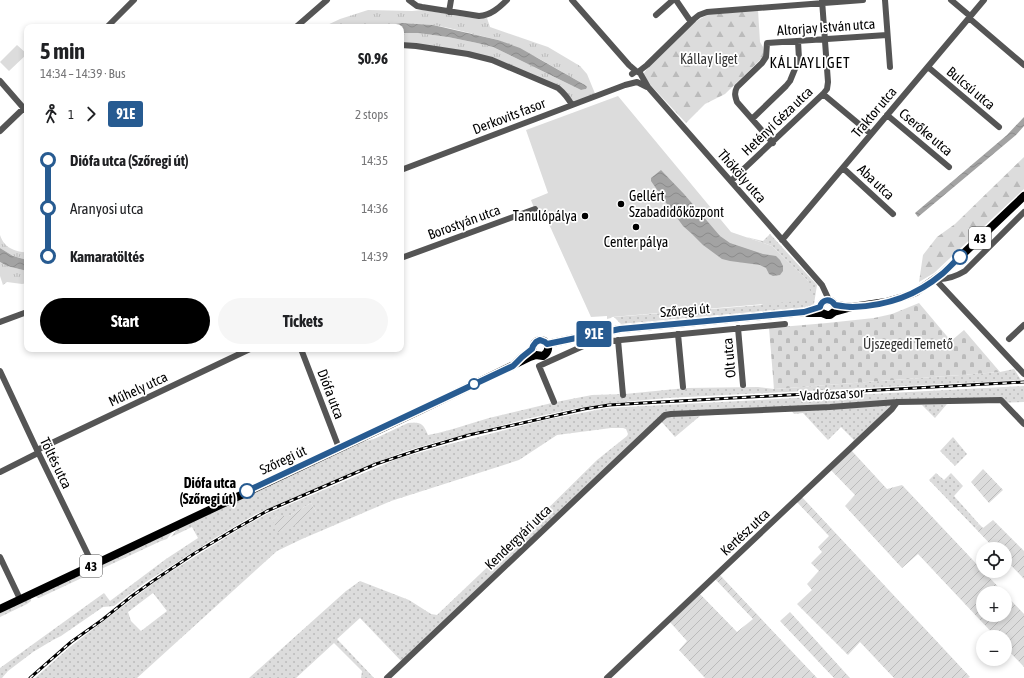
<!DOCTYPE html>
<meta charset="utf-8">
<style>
:root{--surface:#fff;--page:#f6f6f6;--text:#202124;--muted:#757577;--accent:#000}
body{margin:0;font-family:"Asap Condensed",sans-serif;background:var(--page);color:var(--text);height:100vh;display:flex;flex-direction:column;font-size:15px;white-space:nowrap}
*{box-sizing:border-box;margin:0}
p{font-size:13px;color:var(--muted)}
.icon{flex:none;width:22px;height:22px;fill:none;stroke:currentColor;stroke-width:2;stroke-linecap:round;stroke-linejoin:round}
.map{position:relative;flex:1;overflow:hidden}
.panel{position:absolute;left:24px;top:24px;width:380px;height:328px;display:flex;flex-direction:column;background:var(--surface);border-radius:8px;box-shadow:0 2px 6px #0003}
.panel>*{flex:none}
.badge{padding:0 8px;border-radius:3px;font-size:14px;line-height:26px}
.tools{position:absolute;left:976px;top:542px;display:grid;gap:8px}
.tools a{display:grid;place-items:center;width:36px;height:36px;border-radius:50%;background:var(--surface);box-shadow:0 2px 6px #0003;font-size:20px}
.map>.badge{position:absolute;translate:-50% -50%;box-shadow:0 0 0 2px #fff}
.legs{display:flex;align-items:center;gap:6px;height:44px;padding:0 16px;font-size:13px}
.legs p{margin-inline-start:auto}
.headline{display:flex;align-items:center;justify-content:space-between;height:68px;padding:0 16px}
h1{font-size:22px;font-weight:700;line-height:30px}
.cta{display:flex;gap:8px;margin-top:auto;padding:8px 16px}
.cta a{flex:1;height:46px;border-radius:24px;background:var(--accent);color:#fff;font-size:16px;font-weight:700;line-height:46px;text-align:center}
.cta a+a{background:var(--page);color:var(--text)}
ul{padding:0 16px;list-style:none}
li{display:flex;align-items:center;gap:14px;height:48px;font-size:15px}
li i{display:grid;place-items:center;width:6px;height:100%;margin:0 5px;background:currentColor}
li i::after{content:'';width:10px;height:10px;margin:-5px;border:3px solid;border-radius:50%;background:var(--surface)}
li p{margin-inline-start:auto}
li:first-child i{background:linear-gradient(#0000 50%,currentColor 0)}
li:last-child i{background:linear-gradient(currentColor 50%,#0000 0)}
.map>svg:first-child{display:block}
</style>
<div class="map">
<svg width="1024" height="678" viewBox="0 0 1024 678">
<defs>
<pattern id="grass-dots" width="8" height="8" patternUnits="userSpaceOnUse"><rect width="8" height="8" fill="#dcdcdc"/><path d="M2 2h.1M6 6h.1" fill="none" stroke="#bbb" stroke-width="1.8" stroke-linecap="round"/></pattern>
<pattern id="forest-firs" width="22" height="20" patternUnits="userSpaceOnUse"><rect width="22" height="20" fill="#dcdcdc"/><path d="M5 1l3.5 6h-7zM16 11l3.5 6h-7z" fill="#bbb"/></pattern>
<pattern id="cemetery-stones" width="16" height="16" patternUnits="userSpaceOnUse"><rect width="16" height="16" fill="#dcdcdc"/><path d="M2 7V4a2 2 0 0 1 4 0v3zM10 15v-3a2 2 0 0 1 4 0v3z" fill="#bbb"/></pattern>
<pattern id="park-tufts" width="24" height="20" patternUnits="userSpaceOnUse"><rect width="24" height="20" fill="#dcdcdc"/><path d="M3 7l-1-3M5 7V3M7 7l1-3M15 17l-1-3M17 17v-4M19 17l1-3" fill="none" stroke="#bbb"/></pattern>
<pattern id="garden-furrows" width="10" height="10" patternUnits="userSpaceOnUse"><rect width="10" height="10" fill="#dcdcdc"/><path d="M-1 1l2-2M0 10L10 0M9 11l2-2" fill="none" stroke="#bbb"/></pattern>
<pattern id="water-waves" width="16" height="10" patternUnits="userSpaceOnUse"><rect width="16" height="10" fill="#a3a3a3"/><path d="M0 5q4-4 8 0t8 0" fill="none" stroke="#8b8b8b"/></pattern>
</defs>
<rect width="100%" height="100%" fill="#fff"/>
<path fill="url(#grass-dots)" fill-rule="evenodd" d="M770,234L817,285L814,304L809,307L621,324L614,317L761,305L808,281L772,246L746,237L763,241Z
M1014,369L1021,380L668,398L623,402L578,408L526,419L437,442L403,452L358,470L256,514L215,538L146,582L114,606L103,607L61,636L53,640L33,652L8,671L2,678H0V668L104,593L110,601L166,559L198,538L192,527L171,537L178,528L356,443L374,439L408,423C421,422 423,423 428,435L438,433L453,429L489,418L556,402L592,395L625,394L686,388L758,387L774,389L1000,372Z
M1024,386V402L947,404L935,418L922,405H899L897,407L848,447L854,440L841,427L828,440L803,413L794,414L791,410L700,416L675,437L661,421L405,665L360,618L337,639L374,678H361L362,671L334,643L296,678H249L346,591L360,581L409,600L431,614L437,615L523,533L597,460L627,436L628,434L626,429L623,428H611L557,435L519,460L391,501L302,539L277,551L137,678H35L70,647L123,606L159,579L241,528L269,513L397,459L446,445L545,420L607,408ZM311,503L316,511L272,520L277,516H289ZM153,593L167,611L141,631L131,621L128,612Z
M953,437L967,454L955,466L940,451Z
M936,473L944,480L951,473L963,486L954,496L979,524L975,528L929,480Z
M173,531L167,539L161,541L39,598L36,597V595Z
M31,598V601L27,604L0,617V612Z"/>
<path fill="url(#forest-firs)" d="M758,10L760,42L763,47V57L725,94L705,104L686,123L644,78V73L649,66L693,23L707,15Z
M1024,157V189L934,273L919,282L923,255L937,237L955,224Z"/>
<path fill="url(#cemetery-stones)" d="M919,303L951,341L964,330L1000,372L774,389L769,328L827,323L874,318L892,314Z"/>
<path fill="url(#park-tufts)" d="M368,10L412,11L423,10L472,18H487L490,27L548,47L580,66L587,74L596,96L572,105L563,92L492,60L401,45V33H418L448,37L477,43L493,47L581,90L586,89L585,85L538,58L498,40L449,28L433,25L402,23L370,27H323L340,19Z
M0,235C1,238 3,242 5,244C9,249 20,253 27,252V260L13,256L0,248Z
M0,262L7,266L27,271V283L22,284L7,282L3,285L0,276Z"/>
<path fill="url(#garden-furrows)" d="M851,450L887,489L902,485L1004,593H983V615H1005V594L1024,614V667L1005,647V637H996L918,554L902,568L845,506L855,495L828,467Z
M983,469L1003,490L989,503L971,482Z
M801,496L970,677L968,678H894L860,642L848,655L797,604L812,590L807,584L819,571L811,563L822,552L818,547L829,536L796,501Z
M311,503L316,511L280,535L272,520L277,516H289Z
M993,520L1024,551V579L1005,559V549H995L975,528L979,524L983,528Z
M719,574L817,678H705L679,650L687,641L669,621L699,593L737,632L753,619L715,579Z
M790,612L850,678H834L780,621Z"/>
<path fill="#dcdcdc" d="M17,45L27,54L9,71L0,62Z
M618,96L731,232L772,246L808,281L812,300L612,317L611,318L607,319V316L591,317L543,211L536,213L531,200L548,193L526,130Z"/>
<path fill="url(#water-waves)" d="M402,23L433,25L498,40L520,48L585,85L587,87L586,89L581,90L493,47L477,43L448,37L418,33H401V27H370Z
M1024,117V126L1016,135L918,217L915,213L1007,135Z
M661,170L684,194L720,236L730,243L763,254L776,256L780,260L783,266V271L780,275L773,276L769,274L766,268L760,265L730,261L722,259L703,245L692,234L683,226L664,200L651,181V178Z
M0,248L13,256L27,260V271L7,266L0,262Z"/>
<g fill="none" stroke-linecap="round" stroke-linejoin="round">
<path stroke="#555" stroke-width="6" d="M409,0L417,6L422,7L479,16C491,15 499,8 507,0
M572,0L629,65L636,71
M676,0L691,22
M885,0L890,67
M951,0L970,16
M449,12L451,0
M656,15L673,0
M969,18L1024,65
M107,27L134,0
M296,27L327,0
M401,45L416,46L468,54L492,60L558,88C564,93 568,98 572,105
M928,67L999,127
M638,72L647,65L694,19L699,15L707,12L863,0
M632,74L636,71L640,73L648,87L822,285L829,300
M0,81L27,112
M823,94L871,134
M887,115L949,167
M752,119L786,86L790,81L799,59L798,41
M0,131L24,108
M773,143L737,102C735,96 734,93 737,87L762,63L766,57L767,43L887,35
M843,168L893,214
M401,170L625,85L637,82L647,87
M731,181L823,94L827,89L828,82L822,0
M782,240L984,0
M401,258L535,209
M935,279L1024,374
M935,279C946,280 955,277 965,271L1024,212
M0,322L27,312
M738,328L743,385
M678,334L683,387
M1009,339L1024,325
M618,340L623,395
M301,349L339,448
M0,371L37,450L93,565
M554,402L539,366L590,343L785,324
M37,450L250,349
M0,472L38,453
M0,557L20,599
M387,678L665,415L671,414L830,407L897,402L1001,400L1024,424
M607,678L892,409L897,402"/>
<path stroke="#000" stroke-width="8" d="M808,313H822L827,315H830L834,312L852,307L886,302L903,297L916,292L942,274L1024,196
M547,344L600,333L620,329L804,312L820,307C822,299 830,298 835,305L852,307
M0,609L421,410L530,357L536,355L543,356C553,350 547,337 537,341C533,343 534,346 532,349C531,352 525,354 522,357C519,359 516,363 513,366"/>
<defs>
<path id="rail" d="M30,678L71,642L102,620L132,596L153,581L195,553L235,529L267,511L311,492L376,464L418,450L469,435L584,409L609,405L643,403L1024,382"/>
</defs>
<use href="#rail" stroke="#000" stroke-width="3"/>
<use href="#rail" stroke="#fff" stroke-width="1.5" stroke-dasharray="4.5" stroke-linecap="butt"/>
</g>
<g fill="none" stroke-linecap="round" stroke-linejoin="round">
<defs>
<path id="line-1" d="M247,491L513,366L522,357L532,349L533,346L536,342L540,340L545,342L547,344L620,329L804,312L820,307C822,299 830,298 835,305C841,306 847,307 853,307C886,306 917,295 942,274C948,269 954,262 960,257"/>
</defs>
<use href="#line-1" stroke="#fff" stroke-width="9"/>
<use href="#line-1" stroke="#275b91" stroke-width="6"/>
</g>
<g fill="#000" stroke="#fff" stroke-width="1.5">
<circle cx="621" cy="204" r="4"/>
<circle cx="585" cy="216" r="4"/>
<circle cx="636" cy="227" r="4"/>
</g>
<g fill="#fff" stroke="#275b91" stroke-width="2">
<circle cx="960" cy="257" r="7"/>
<circle cx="474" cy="384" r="5"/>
<circle cx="247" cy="491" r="7"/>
</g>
<g text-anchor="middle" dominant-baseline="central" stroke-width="3.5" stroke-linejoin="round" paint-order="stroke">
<g fill="#fff" stroke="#4c4c4c" stroke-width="1">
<rect x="969" y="227" width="22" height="22" rx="3"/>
<rect x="80" y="555" width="22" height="22" rx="3"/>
</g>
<g font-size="13" font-weight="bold" fill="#000">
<text x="980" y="238">43</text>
<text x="91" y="566">43</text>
</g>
<g font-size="14" fill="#000" stroke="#fff">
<text transform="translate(826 27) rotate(-4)">Altorjay István utca</text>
<text transform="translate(971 88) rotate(40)">Bulcsú utca</text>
<text transform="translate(874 112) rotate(-50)">Traktor utca</text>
<text transform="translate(509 116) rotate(-21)">Derkovits fasor</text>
<text transform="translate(777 121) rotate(-44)">Hetényi Géza utca</text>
<text transform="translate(926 132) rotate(40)">Cserőke utca</text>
<text transform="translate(742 176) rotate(49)">Thököly utca</text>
<text transform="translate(876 182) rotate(43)">Aba utca</text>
<text transform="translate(464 222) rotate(-20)">Borostyán utca</text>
<text transform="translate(685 310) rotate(-5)">Szőregi út</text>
<text transform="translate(729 358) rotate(-95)">Olt utca</text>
<text transform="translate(138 389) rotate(-25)">Műhely utca</text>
<text transform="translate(331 394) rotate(69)">Diófa utca</text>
<text transform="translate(832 394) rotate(-3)">Vadrózsa sor</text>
<text transform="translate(283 460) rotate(-25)">Szőregi út</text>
<text transform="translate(56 463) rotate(64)">Töltés utca</text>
<text transform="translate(745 532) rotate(-43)">Kertész utca</text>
<text transform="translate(518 537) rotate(-44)">Kendergyári utca</text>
</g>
<g font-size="14" fill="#333" stroke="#fff">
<text x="709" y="59">Kállay liget</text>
<text x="908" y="344">Újszegedi Temető</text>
</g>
<g font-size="14" fill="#000" stroke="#fff" text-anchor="start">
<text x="629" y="196">Gellért<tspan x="629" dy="16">Szabadidőközpont</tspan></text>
<text x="577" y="216" text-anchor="end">Tanulópálya</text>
<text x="636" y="242" text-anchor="middle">Center pálya</text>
</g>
<g font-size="14" font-weight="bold" fill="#000" stroke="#fff" text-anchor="end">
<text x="236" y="483">Diófa utca<tspan x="236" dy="16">(Szőregi út)</tspan></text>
</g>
<g font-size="15" letter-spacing="1" fill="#000" stroke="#fff">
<text x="810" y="62">KÁLLAYLIGET</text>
</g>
</g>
</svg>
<div class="tools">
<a><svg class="icon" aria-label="locate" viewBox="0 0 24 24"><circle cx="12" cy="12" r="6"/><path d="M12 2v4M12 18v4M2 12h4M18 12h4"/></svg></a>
<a>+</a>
<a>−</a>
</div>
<b class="badge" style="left:594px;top:334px;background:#275b91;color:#fff">91E</b>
<section class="panel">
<div class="headline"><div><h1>5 min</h1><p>14:34 – 14:39 · Bus</p></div><b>$0.96</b></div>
<div class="legs"><svg class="icon" aria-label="walk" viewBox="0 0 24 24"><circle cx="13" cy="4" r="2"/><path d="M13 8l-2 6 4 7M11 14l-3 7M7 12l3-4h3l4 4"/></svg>1<svg class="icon" aria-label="forward" viewBox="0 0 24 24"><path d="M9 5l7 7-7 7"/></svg><b class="badge" style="background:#275b91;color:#fff">91E</b><p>2 stops</p></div>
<ul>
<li><i style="color:#275b91"></i><b>Diófa utca (Szőregi út)</b><p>14:35</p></li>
<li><i style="color:#275b91"></i><span>Aranyosi utca</span><p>14:36</p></li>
<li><i style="color:#275b91"></i><b>Kamaratöltés</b><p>14:39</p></li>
</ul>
<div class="cta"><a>Start</a><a>Tickets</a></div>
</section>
</div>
